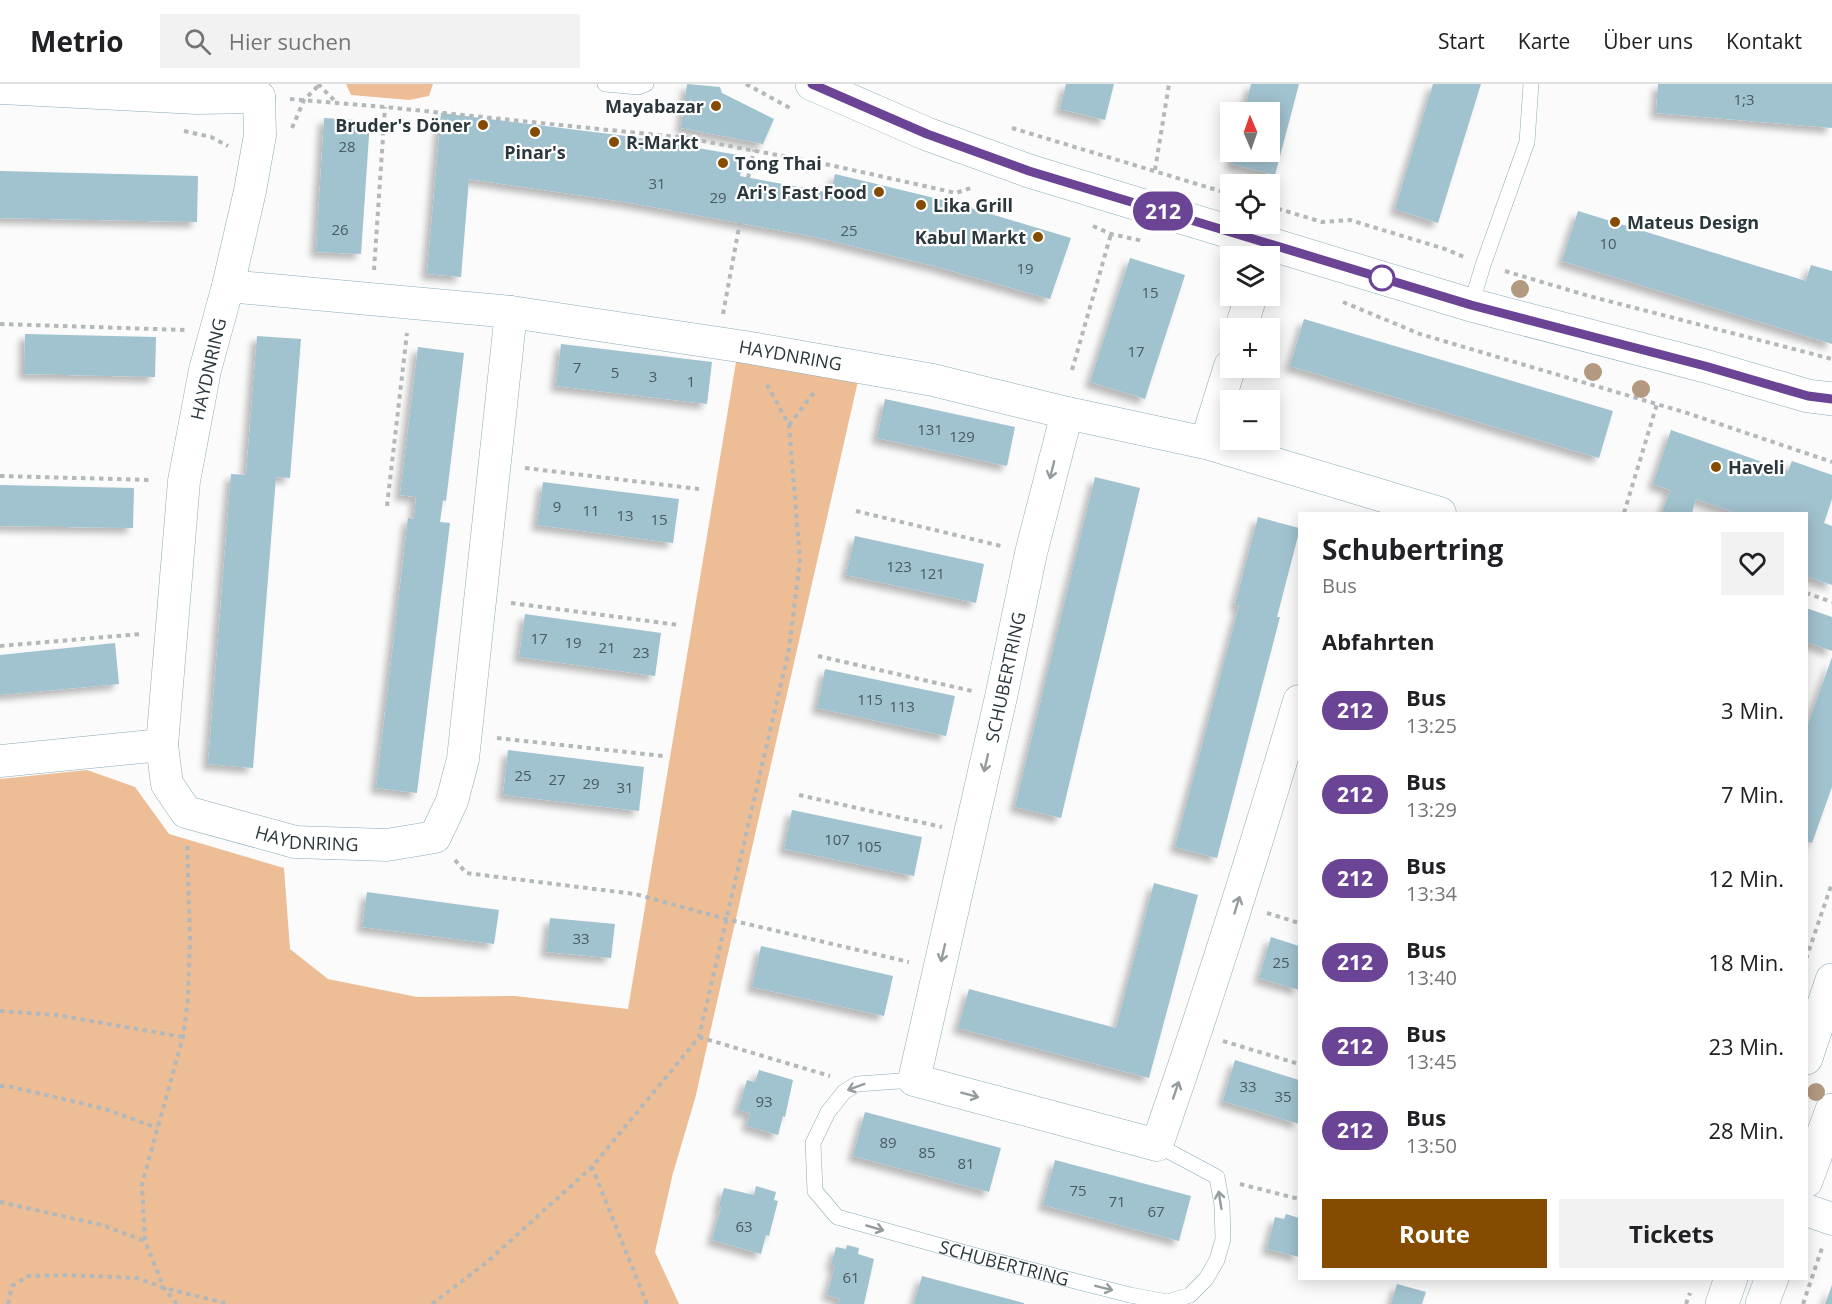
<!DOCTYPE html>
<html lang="de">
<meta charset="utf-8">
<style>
:root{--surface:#fff;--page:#f2f2f2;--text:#202124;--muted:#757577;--line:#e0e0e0;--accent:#854b00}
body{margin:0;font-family:"Open Sans",sans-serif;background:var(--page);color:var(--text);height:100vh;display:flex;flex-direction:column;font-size:22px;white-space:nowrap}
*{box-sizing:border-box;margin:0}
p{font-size:20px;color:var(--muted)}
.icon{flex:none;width:33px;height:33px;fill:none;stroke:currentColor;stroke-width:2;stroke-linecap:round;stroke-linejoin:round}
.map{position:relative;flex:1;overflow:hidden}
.sheet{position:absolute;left:1298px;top:428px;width:510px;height:768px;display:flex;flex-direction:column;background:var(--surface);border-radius:0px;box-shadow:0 3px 15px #0003}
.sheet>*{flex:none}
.badge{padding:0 12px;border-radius:20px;font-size:21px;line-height:39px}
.needle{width:39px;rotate:358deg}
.tools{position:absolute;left:1220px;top:18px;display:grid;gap:12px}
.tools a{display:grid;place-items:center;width:60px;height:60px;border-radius:0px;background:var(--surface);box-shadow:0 3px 15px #0003;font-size:30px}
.map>.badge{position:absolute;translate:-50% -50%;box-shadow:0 0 0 3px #fff}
h2{padding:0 24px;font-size:22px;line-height:54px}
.round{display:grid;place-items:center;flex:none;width:63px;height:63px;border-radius:0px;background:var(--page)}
.summary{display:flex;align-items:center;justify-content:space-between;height:102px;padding:0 24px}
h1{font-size:28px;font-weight:700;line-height:45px}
.action{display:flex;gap:12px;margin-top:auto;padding:12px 24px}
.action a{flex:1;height:69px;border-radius:0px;background:var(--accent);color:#fff;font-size:24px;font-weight:700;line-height:69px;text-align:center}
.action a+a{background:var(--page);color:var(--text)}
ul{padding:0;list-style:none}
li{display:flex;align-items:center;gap:18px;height:84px;padding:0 24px}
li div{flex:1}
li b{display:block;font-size:22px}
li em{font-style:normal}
li .badge{min-width:66px;font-weight:700;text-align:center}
header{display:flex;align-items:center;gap:36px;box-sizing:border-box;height:84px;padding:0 30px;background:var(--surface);border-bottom:2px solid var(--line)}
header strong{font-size:28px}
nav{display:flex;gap:33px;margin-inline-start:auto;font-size:21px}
.search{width:420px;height:54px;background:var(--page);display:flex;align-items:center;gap:15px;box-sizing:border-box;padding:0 21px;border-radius:0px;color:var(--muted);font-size:22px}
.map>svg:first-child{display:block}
</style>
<header>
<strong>Metrio</strong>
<div class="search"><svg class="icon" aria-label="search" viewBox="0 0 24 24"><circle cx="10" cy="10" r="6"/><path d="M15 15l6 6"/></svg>Hier suchen</div>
<nav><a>Start</a><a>Karte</a><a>Über uns</a><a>Kontakt</a></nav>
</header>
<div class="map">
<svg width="1832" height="1220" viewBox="0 0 1832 1220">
<defs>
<filter id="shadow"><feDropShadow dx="-5.5" dy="5.5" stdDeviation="3" flood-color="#0004"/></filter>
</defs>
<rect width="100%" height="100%" fill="#fbfbfb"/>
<path fill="#edbe95" d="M346,0H433L429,12L409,16L351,11Z
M737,272L858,297L695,1015L673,1089L655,1168L679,1220H0V695L87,686L135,703L169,750L284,784L290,865L328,895L417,913L515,912L628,925Z"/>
<path fill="#a1c2cf" filter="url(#shadow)" d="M687,0L720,3L722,9L774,35L763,60L681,44Z
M1066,0H1114L1105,36L1060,25Z
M1251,0H1299L1275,91L1231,80L1234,68H1269V28H1244Z
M1433,0H1481L1438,139L1395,125Z
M1658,0H1832V44L1656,29Z
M441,29L634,53L744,72L740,92L831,109L835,90L951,118L1071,154L1050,215L934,182L815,153L625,118L469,95L461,193L427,190Z
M324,34L370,37L361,170L316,168Z
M0,87L198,92L197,138L0,134Z
M1578,127L1806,197L1811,181L1832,187V260L1562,177Z
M1130,174L1185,191L1145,315L1090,298Z
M1304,235L1613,327L1599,374L1290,282Z
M25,250L156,253L155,293L24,290Z
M257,252L301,255L290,394L276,393L253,684L208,680L231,390L246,391Z
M561,260L712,278L707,320L556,302Z
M418,263L464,269L446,417L443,416L440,438L450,439L417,709L376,704L408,434L414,435L416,413L400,411Z
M885,315L1015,343L1007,382L877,354Z
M1671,346L1788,387L1792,377L1832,391V415L1824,439L1832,442V501L1806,492V429H1736L1696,415L1692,429H1662L1670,406L1653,400Z
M1095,393L1140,404L1061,734L1015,723Z
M543,398L679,415L673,459L537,441Z
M0,401L134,404L133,444L0,442Z
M1258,433L1299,444V448L1277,533H1280L1217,774L1175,763L1239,522L1235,521Z
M855,452L984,480L976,519L846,491Z
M1806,524L1832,533V567L1806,558Z
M525,530L661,549L655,592L519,573Z
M115,559L119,600L0,611V571Z
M1832,573V703L1812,759L1806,757V646Z
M825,585L955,612L946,652L817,624Z
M508,666L644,683L639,727L503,711Z
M792,726L922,753L914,792L784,765Z
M1154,799L1198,811L1149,994L958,944L969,905L1116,944Z
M367,808L499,826L494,860L362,843Z
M550,834L615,840L611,874L546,868Z
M1271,853L1299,862V906L1259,894Z
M761,862L893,892L884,932L752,903Z
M1235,976L1299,996V1040L1223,1017Z
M759,986L793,996L785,1033L783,1032L778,1051L747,1042L750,1029L738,1026L747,996L755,998Z
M865,1028L1001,1064L989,1108L853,1072Z
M1055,1076L1191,1112L1179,1157L1043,1121Z
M756,1102L776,1108L774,1116L778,1117L769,1152L766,1151L761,1170L712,1156L721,1123L719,1122L724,1104L754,1111Z
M1286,1130L1299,1134V1173L1267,1165L1275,1133L1284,1135Z
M847,1161L859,1164L858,1170L874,1175L864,1220H838L840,1215L827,1211L835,1182L831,1181L836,1163L846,1165Z
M922,1192L1024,1219V1220H914Z
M1397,1200L1426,1208L1422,1220H1391Z
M1832,1201V1220H1825Z"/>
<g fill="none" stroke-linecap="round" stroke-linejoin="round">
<defs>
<g id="service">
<path d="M605,0L638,3L646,0"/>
<path d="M1471,221L1483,181L1527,58L1531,0"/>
<path id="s1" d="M914,996L857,1000L844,1008L828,1028L813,1059L815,1107L837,1133L984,1174L1130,1211L1168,1218L1190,1211L1206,1195L1217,1176L1223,1155L1222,1121L1217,1093L1157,1061"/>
</g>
<g id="minor">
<path d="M0,4L197,14L259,13"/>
<path id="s2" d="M259,13L260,51L250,107L228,202L205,286L184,397L162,661L167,700L186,728L295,758L387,761L435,753L452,717L463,675L511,228"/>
<path id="s3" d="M228,202L511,228L745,263L933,296L1067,329L1206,359L1440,429"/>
<path d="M1241,244L1251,212"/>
<path d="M1067,329L1031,469L1001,613L914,996L1157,1061C1208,914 1255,766 1299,617"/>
<path d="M1206,359L1230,282"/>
<path d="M0,677L162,661"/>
<path d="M1806,1126L1832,1135"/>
</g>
<path id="tertiary" d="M812,0L927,50L1029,87L1471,221L1705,282L1808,312L1832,315
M1806,974L1832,896
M1806,1097L1832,1026
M1722,1220L1731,1194
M1762,1220L1772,1194"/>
</defs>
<use href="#service" stroke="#8bacb8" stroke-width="16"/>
<use href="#minor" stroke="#8bacb8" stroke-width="33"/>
<use href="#tertiary" stroke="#8bacb8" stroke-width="34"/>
<path stroke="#b3b8ba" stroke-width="4" stroke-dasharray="4.5 4.5" stroke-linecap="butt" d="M318,0L336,18
M746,0L790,24
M290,15L385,23L687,54L830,81L956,109L973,103
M292,44L304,16L320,0
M1012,44L1230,110
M184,47L211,53L228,62
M1155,86L1169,0
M748,94L754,66
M1269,122L1322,138L1350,136L1445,165L1464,173
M1093,142L1111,150L1143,157
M374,186L385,23
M1505,187L1589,212L1832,275
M1343,218L1420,250L1687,329L1832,378
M723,230L740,138
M0,240L185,246
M1072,286L1111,150
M789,341L816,306
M525,384L699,405
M0,392L153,396
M387,422L407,249
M856,427L1001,462
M1624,429L1657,320
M1806,509L1832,518
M511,519L679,541
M0,562L141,550
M818,572L972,607
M497,654L663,672
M799,711L942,743
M455,776L466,789L635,810L726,835L909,878
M1267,829L1299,839
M1806,875L1832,799
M0,927L57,931L183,953
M699,953L830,992
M1223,957L1299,980
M0,1002L12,1003L105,1025L157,1044
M1240,1100L1299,1115
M0,1118L102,1141L145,1157
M8,1220L12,1202L28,1192L64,1191L137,1194L164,1204L229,1220
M177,1220L164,1204L145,1157L142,1100L183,953L188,914L190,853L187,758
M432,1220L487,1178L592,1083
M647,1220L592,1083L699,953L789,565L800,476L789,341L765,297
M1686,1220L1690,1209
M1803,1220L1822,1164"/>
<use href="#service" stroke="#fff" stroke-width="15"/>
<use href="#minor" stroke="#fff" stroke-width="32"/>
<use href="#tertiary" stroke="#fff" stroke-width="33"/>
</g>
<g fill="#b29980">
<circle cx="1520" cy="205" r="9"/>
<circle cx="1593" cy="288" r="9"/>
<circle cx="1641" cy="305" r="9"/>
<circle cx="1816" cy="1008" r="9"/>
</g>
<defs><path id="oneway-shaft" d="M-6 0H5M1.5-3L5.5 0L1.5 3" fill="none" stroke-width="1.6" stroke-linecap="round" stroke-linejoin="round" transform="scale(1.5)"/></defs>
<g stroke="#949c9e">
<use href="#oneway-shaft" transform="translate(1052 386) rotate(104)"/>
<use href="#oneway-shaft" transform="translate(986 679) rotate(103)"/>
<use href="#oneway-shaft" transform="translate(1237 821) rotate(-73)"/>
<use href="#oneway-shaft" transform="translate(943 869) rotate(103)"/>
<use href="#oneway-shaft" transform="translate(856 1003) rotate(160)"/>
<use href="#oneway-shaft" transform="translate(1176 1006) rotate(-71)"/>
<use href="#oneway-shaft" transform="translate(970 1011) rotate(15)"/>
<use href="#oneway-shaft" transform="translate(1220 1116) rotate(-99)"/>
<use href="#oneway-shaft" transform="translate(875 1144) rotate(16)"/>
<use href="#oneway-shaft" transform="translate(1104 1204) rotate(14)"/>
</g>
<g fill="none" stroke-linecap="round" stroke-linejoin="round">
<defs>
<path id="line" d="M812,0L927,50L1029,87L1471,221L1705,282L1808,312L1832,315"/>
</defs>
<use href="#line" stroke="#fff" stroke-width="14"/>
<use href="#line" stroke="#6c4495" stroke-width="9"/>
</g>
<g fill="#854b00" stroke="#fff" stroke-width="2">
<circle cx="716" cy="22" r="6"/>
<circle cx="483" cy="41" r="6"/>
<circle cx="535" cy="48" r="6"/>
<circle cx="614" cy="58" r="6"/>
<circle cx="723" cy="79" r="6"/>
<circle cx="879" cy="108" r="6"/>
<circle cx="921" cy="121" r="6"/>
<circle cx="1615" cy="138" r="6"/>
<circle cx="1038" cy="153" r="6"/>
<circle cx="1716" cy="383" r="6"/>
</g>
<circle fill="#fff" stroke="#6c4495" stroke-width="3" cx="1382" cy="194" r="12"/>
<g text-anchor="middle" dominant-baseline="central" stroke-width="4.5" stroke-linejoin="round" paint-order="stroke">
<g font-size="15" fill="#485a62">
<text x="1744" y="15">1;3</text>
<text x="347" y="62">28</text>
<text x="657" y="99">31</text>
<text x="718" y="113">29</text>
<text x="340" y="145">26</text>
<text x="849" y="146">25</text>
<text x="1608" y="159">10</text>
<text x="1025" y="184">19</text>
<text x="1150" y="208">15</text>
<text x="1136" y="267">17</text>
<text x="577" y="283">7</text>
<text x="615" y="288">5</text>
<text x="653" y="292">3</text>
<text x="691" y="297">1</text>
<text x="930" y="345">131</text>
<text x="962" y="352">129</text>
<text x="557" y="422">9</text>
<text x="591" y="426">11</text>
<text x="625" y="431">13</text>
<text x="659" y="435">15</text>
<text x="899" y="482">123</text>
<text x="932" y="489">121</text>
<text x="539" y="554">17</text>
<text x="573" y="558">19</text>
<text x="607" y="563">21</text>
<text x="641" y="568">23</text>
<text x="870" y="615">115</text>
<text x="902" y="622">113</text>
<text x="523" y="691">25</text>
<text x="557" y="695">27</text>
<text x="591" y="699">29</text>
<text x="625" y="703">31</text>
<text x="837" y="755">107</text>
<text x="869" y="762">105</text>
<text x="581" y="854">33</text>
<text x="1281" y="878">25</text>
<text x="1248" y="1002">33</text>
<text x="1283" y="1012">35</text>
<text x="764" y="1017">93</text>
<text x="888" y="1058">89</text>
<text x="927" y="1068">85</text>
<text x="966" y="1079">81</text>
<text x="1078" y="1106">75</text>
<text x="1117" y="1117">71</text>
<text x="1156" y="1127">67</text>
<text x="744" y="1142">63</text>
<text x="851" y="1193">61</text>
</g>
<g font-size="18" font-weight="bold" fill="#2a383d" stroke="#fff" text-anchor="start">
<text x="704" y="22" text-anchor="end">Mayabazar</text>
<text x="471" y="41" text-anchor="end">Bruder's Döner</text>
<text x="626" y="58">R-Markt</text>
<text x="535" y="68" text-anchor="middle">Pinar's</text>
<text x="735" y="79">Tong Thai</text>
<text x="867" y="108" text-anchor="end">Ari's Fast Food</text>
<text x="933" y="121">Lika Grill</text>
<text x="1627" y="138">Mateus Design</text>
<text x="1026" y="153" text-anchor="end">Kabul Markt</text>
<text x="1728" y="383">Haveli</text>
</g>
<g font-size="18" fill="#2a383d" stroke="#fff">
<text stroke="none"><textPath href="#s3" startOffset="567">HAYDNRING</textPath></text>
<text transform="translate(208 285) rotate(-77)">HAYDNRING</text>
<text transform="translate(1005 593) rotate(-78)">SCHUBERTRING</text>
<text stroke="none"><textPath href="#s2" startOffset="855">HAYDNRING</textPath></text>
<text stroke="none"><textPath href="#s1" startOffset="388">SCHUBERTRING</textPath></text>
</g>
</g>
</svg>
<div class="tools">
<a><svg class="needle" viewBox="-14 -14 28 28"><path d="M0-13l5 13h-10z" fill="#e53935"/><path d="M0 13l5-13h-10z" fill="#757577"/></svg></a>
<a><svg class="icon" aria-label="locate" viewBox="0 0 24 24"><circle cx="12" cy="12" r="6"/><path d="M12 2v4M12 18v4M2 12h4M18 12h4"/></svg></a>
<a><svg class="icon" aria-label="layers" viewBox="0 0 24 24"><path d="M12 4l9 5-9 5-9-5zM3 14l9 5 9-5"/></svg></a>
<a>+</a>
<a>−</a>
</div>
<b class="badge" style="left:1163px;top:127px;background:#6c4495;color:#fff">212</b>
<section class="sheet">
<div class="summary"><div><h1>Schubertring</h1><p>Bus</p></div><a class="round"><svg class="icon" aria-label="heart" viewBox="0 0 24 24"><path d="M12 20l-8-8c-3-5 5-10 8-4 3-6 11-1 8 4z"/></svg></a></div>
<h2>Abfahrten</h2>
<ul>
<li><span class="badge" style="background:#6c4495;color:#fff">212</span><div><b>Bus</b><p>13:25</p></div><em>3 Min.</em></li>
<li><span class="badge" style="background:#6c4495;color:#fff">212</span><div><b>Bus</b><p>13:29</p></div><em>7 Min.</em></li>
<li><span class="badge" style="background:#6c4495;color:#fff">212</span><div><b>Bus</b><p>13:34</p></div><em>12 Min.</em></li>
<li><span class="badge" style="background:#6c4495;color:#fff">212</span><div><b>Bus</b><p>13:40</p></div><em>18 Min.</em></li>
<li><span class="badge" style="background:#6c4495;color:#fff">212</span><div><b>Bus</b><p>13:45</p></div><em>23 Min.</em></li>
<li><span class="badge" style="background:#6c4495;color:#fff">212</span><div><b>Bus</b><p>13:50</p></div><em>28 Min.</em></li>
</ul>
<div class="action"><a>Route</a><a>Tickets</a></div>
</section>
</div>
